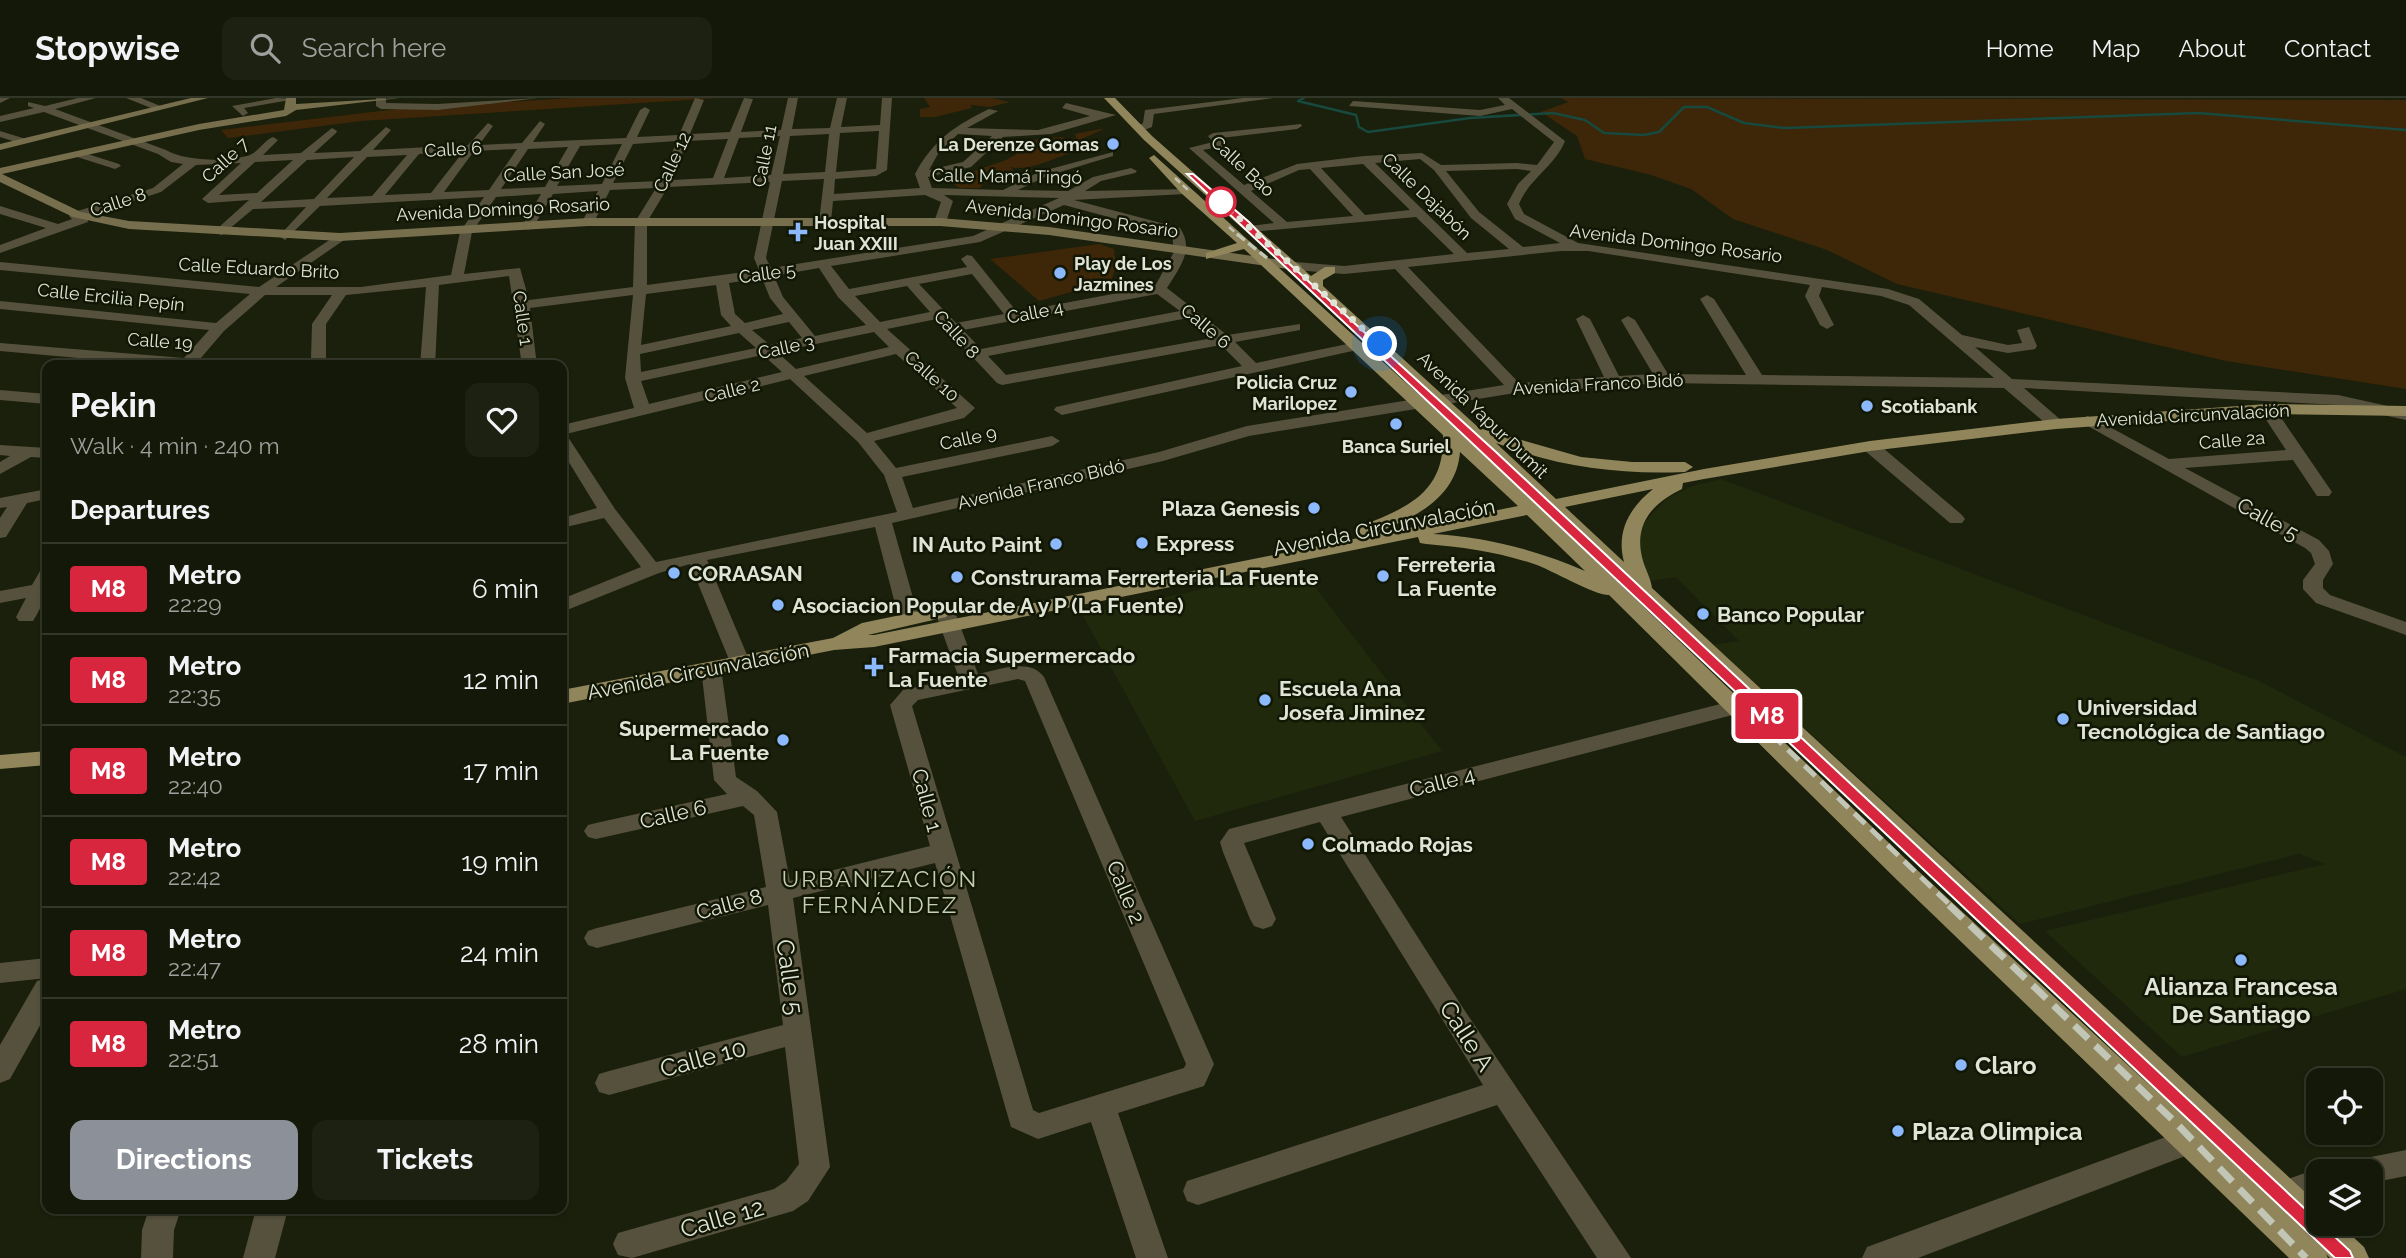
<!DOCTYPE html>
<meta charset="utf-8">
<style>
:root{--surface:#141808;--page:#1d2112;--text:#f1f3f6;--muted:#9da09c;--line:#333729;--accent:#8c9099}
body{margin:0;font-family:Raleway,sans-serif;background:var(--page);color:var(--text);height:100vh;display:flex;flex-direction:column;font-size:26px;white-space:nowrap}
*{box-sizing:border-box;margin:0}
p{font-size:23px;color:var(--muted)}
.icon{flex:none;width:38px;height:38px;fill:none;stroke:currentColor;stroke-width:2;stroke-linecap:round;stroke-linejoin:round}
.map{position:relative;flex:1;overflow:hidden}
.drawer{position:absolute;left:42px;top:262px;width:525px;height:854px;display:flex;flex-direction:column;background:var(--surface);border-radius:14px;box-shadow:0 2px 5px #0004,0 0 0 2px var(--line)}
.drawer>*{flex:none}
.badge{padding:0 14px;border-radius:5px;font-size:24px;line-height:46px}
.buttons{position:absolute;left:2306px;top:970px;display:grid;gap:14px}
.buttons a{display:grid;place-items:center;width:77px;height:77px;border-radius:14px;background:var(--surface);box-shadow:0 2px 5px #0004,0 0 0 2px var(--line);font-size:35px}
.you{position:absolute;width:35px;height:35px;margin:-18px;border:5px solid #fff;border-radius:50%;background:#1a73e8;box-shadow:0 0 0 10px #1a73e833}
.map>.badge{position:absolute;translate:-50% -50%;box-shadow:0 0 0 4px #fff}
h2{padding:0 28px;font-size:26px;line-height:63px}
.round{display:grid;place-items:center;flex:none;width:74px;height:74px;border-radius:14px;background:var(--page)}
.head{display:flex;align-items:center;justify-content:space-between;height:119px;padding:0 28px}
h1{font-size:33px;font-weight:700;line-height:52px}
.action{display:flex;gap:14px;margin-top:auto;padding:14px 28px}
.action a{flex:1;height:80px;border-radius:14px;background:var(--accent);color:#fff;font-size:28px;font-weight:700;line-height:80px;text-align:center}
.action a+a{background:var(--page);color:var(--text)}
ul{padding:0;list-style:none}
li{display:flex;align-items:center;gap:21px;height:91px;padding:0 28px;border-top:2px solid var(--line)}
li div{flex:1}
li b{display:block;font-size:26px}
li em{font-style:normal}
li .badge{min-width:77px;font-weight:700;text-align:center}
header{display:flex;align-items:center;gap:42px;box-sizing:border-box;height:98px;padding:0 35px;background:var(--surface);border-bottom:2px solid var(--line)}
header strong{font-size:33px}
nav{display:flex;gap:38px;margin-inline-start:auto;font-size:24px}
.search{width:490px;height:63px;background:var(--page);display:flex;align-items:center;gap:18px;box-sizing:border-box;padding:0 24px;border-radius:14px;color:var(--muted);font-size:26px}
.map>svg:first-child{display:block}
</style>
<header>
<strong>Stopwise</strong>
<div class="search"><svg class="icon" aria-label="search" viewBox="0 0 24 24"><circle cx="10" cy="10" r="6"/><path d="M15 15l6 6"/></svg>Search here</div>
<nav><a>Home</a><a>Map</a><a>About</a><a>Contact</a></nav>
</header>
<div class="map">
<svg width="2406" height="1160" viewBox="0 0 2406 1160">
<rect width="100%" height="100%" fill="#1a200b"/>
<path fill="#21290d" d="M1721,381L2259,583L2406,659V891L2182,959L2045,833L2325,766L2299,756L2020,826L1713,547L1739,543L1676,479L1650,483L1637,449L1642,427L1667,400L1693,388Z
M1301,471L1442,653L1195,723L1082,516Z"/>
<path fill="#3e2608" d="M571,0H719L362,23L228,40L221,32L397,11Z
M924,0H992L1010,4L990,9L970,7L972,10L935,19H920V11L930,9Z
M1561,0L2406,2V291L2226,263L1897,186L1827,152L1733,121L1691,91L1651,77L1585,61L1577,38L1541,14L1568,4Z
M1100,31H1104L1073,45L1092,46L1097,50C1063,51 1037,75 1010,69L1014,73L1004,76L1013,78L983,80L986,83L980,90H960L950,84L951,81L1006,62L1015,57L1023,43L1061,39L1066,40L1061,42L1076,40L1075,36Z
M1099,146L1114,151L1116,168L1111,183L1039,203L990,161Z"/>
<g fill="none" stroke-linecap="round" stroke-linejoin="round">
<path stroke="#17493e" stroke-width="2.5" d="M1304,0L1298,3L1356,17L1359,29L1368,34L1470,20L1553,15L1585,22L1604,35L1644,37L1659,34L1684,9H1707L1744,25L1785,30L2198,15L2406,32"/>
<path fill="#56513d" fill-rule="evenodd" d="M0,0H10L0,5Z
M78,0H96L55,11L166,52C184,63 225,64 247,58C257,56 263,43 273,39L278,42L263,57L301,55L332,30L337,33L336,35L314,55L360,53L386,29L391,32L373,52L468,47L488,25L493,28L479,47L522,45L540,23L545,26L533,44L626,40L640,12L645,9L650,12L637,39L679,37L695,0L704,2L690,36L730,34L744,0L753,1L741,34L781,32L788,0H798L792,31L830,30L837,0H847L841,29L880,27L882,0H892L887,72L876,78L835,81L834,96L920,90L915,76C933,42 956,27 989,11L998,13L967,30L1038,32L1090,18L1062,10L1066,5L1116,17L1051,36L1003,39L971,69L928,79L932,90L1003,92L1039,74L1113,54V58L1047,78L1018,92L1068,93L1093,79L1131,70L1137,73L1135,75L1101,83L1085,93L1189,91V95L1185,96L1074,102L1180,130C1195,152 1179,170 1167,190L1227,237L1300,226V232L1235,244L1256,265L1357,244L1364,248L1357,252L1062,317L1054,312L1056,309L1242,268L1221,247L1002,287L997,285L937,221L887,231L975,310L964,320L874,343L896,370L1052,338L1060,343L1052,348L902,379L913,410L1159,354L1247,328L1504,287L1395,171L1344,176L1295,172L1288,168L1295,164L1344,168L1454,156L1416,119L1250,134V128L1274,125L1189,50L1213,44L1208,38L1213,35L1301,26L1302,28L1297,31L1221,40L1246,66V70H1238L1218,49L1203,52L1244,87L1297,66L1364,58L1422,55L1441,67L1517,65L1537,67L1554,44L1512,11L1480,18L1349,8L1353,3L1480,12L1505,7L1498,0H1509L1565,43C1555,68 1529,81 1519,106L1524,116L1578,145L1888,191L1919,201L1962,237L2008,247L2022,245L2017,232L2029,229L2037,248L2035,251L2008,255L1975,249L2012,281L2338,297L2406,312V322L2338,307L2024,290L2062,323V329H2050L2004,290L1663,285L1515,295L1249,338L1163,363L892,425L919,521L909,527L899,521L875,429L707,462L750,564L740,570L730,564L690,466L659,475L562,514V501L641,469L604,420L562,430V420L597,410L562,353V327L634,310L625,280L633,197L530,210L537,268H522L509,178L439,187L435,268H420L426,189L346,197L326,226V268H168L0,253V245L184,260L209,232L0,211V203L216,225L250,196L0,172V164L259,189L340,135L346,139L344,142L276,189H361L451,177L460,134L484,99L320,108L285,142L279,138L306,109L253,111L222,137L218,136V130L249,102L208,105L202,101L241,65L196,67L161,94L87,118L88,124L0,155V147L46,130L0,116V108L58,126L72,121L69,118L71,115L153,90L183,66L171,64L158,56L44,14L0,24V18L34,10L28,8V4L45,8ZM879,33L876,71L836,74L840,35ZM829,36L825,74L783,76L790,38ZM958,36L992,38L963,64L929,72L939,54ZM780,38L771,77L724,80L739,40ZM728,41L713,80L672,82L687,43ZM677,43L660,83L613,85L633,46ZM622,46L602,86L557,88L580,48ZM568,49L545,89L501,91L528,51ZM517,51L489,92L444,94L474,53ZM463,54L431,95L385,97L419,56ZM407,57L372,98L327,100L367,59ZM354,59L314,101L261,104L307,62ZM1420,61L1434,72L1471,120L1509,151L1467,155L1375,65ZM293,62L257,95L219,97L255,64ZM1363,66L1410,112L1365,117L1321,70ZM1310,71L1353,118L1287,124L1251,93L1299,72ZM1517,71L1531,73L1518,86L1507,106L1515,121L1560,145L1523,149L1479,114L1446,73ZM824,81L819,124L825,128L831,124L833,103L925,97L941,104L934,124L940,128L946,124L953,103L944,97L1059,100L973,138L771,170L766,160L782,83ZM770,84L754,160L759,172L647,187V124L668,89ZM656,90L635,124L633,189L529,202L520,170L464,176L472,134L496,99L541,96L522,128L528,132L534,128L553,96L598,93L582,124L588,128L594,124L610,92ZM1064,107L1172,136L1174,154L1155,188L1017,214L972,158L967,157L961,161L967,169L849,191L831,168L980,144ZM1561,153H1588L1810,187L1805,198L1820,227L1827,231L1834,227L1819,198L1822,189L1881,198L1909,207L1994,280L1762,277L1714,201L1707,197L1700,201L1746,277L1668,276L1635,222L1628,218L1621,222L1653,276L1619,278L1590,221L1583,217L1576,221L1604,279L1519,285L1408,169ZM819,170L838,199L866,227L815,238L783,199L774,178ZM972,176L1004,216L956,225L919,186ZM762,180L770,200L783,216L745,225L735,216L729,185ZM716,187L721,217L731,228L641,247L646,196ZM907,188L930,214L880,224L855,198ZM1157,196L1180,213L981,251L963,232ZM265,197H332L312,226L311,261H200L224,233ZM1188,220L1213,240L1006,277L988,258ZM789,224L802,240L770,247L752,232ZM874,234L889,249L796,271L777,254ZM739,235L756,250L641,274L640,256ZM896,256L957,310L867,335L804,278ZM763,257L782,274L649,306L641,283ZM790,281L858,344L884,377L897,414L656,464L615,411L566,336Z
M126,0H141L165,10L156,12Z
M276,0L296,1L244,10L248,15L243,18L232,8Z
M376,0H386V5L437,6L539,0L437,12L381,11L376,8Z
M1243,0H1273L1154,16L1152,29L1139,34L1134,31L1143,25L1145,12Z
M0,33L26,41L27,43L22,46L0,39Z
M78,53L119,66L121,68L115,71L74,58L73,56Z
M0,292L47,296V306L0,302Z
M2267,306L2273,308L2332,394L2329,398H2317L2293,362L2185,370L2319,442L2329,453L2333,466L2323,482V490L2330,497L2406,524V537L2316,505L2303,491V482L2315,466L2311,455L2305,450L2079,323L2087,318L2093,320L2169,361L2286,352L2259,311Z
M1870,343L1876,344L1962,417L1965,421L1962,425H1950L1864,352L1862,348Z
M0,347L47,350V360L31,359L0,376V364L10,358L0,357Z
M47,391V401L27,405L6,439L0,440V420L7,409L0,410V400Z
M47,471C48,492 44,506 33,523H19L16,519L26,500L0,505V493L32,487L40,473Z
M945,508L955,514L978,576C998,572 1030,559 1044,579L1214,966L1204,988L1118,1015L1168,1160H1136L1091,1024L1038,1041L1011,1029L935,765L793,800L830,1069L808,1103L793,1113L632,1160L618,1157L613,1146L618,1135L774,1091L786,1083L799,1066L785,949L609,997L599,994L595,985L599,976L609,973L783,927L768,807L597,850L588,847L584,840L588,833L597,830L766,789L754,717L743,708L596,741L588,739L584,733L588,727L596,725L727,696L714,682L701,570L711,564L721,570L736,679L757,693L777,714L790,783L930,748L890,607L903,592L959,580L935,514ZM1018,581L1025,583L1186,966L1184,970L1039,1015L1033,1012L912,608L918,602Z
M1736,602L1744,604L1747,609L1744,614L1341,719L1463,910L1631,1160H1597L1497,1007L1198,1107L1187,1103L1183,1093L1187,1083L1483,987L1320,724L1244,745L1276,821L1272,828L1263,831L1254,828L1250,821L1223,754L1220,744L1229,731Z
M47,860V915L10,981L0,985V947L37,883L47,880L0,885V865Z
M2190,1030L2201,1034L2205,1043L2201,1052L1918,1160H1862L1867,1149Z
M2406,1052V1078L2371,1085V1073H2347L2351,1063Z
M2319,1070L2326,1073H2319V1098L2285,1110L2274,1106L2270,1096L2274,1086Z
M149,1111H181L174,1132L173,1160H141L142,1132Z
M256,1111H288L275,1160H243Z"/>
<path fill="#776e4e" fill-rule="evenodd" d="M191,0H208L0,52V46Z
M286,0H296V6L400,0L296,12L286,18L199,32L2,76L81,114L129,123L340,135L588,120H940L1049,129L1295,164L1302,168L1295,172L1049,137L940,128H588L340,143L129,131L73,119L0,84V70L199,26L284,12Z"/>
<path fill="#90855b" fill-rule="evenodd" d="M1104,0H1115L1152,38L1311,178L1325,169H1335V175L1323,182V188L1479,330L1581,359L1632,364H1685L1693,369L1685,374C1620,377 1557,369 1496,345L1556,401L1704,371L1870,343L2056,321L2267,306L2406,308V318L2267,316L2056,331L1870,353L1704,381L1683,385L1682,391C1653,405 1634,425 1642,459C1644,469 1651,480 1652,490L2319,1107V1125H2338L2364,1149L2369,1160H2330L2326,1156L2328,1160H2289L1897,782L1609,497C1593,497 1552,472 1534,466C1498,454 1463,449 1426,446L1420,445L1418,439L874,549L834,552L562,606V592L833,540L862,525L939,509L949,515L946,519L868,537H874L1518,408L1460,354C1457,394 1424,415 1390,429C1380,434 1369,440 1359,437L1356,433L1359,429C1406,410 1445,396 1443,337L1244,151L1206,161V155L1237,145L1181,95L1149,60L1154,57L1538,404L1375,249L1144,42ZM1653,391C1629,410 1616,434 1624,464L1565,409ZM1544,413H1547L2157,994L1915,770ZM1527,417L1585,473C1537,452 1486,439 1433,436Z
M47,653V667L0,671V657Z"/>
<path stroke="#c1c6b7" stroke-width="2.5" stroke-dasharray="7 3.5" stroke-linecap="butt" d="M1190,78L1204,90
M1175,80L1188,92
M1246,126L1257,138
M1229,129L1239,138"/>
<path stroke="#c1c6b7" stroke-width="3.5" stroke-dasharray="10 4.5" stroke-linecap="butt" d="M1237,136L1267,160
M1256,136L1442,311"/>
<path stroke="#c1c6b7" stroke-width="4.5" stroke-dasharray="12 6" stroke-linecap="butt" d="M1440,309L1676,530"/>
<path stroke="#c1c6b7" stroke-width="5" stroke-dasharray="15 8" stroke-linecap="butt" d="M1674,529L1970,808
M1738,604L1951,808"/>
<path stroke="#c1c6b7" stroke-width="7" stroke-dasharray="19 10" stroke-linecap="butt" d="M1949,807L2178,1027L2306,1160
M1969,807L2343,1160"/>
</g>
<path fill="#d7263d" stroke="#fff" stroke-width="2" d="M1187,76H1193L1249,124L1284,161L1496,354L2350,1153L2353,1160H2335Z"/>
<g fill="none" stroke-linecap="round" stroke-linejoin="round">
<path stroke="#dfe4d6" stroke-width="7" stroke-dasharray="0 12.6" d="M1221,104L1380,246"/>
</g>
<g fill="#8cb9fc" stroke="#111704" stroke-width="2.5">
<circle cx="1113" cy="46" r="7"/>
<path d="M794.5 123.5h7v7h7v7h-7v7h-7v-7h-7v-7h7z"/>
<circle cx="1060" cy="175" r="7"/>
<circle cx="1351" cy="294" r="7"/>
<circle cx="1867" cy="308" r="7"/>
<circle cx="1396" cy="326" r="7"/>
<circle cx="1314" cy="410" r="7"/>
<circle cx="1142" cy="445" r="7"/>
<circle cx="1056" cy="446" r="7"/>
<circle cx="674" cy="475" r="7"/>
<circle cx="1383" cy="478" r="7"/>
<circle cx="957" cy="479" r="7"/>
<circle cx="778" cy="507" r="7"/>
<circle cx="1703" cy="516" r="7"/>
<path d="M870.5 558.5h7v7h7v7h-7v7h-7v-7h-7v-7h7z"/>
<circle cx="1265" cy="602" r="7"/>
<circle cx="2063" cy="621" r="7"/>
<circle cx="783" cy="642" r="7"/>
<circle cx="1308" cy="746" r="7"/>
<circle cx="2241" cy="862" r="7"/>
<circle cx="1961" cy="967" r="7"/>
<circle cx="1898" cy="1033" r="7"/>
</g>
<circle fill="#fff" stroke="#d7263d" stroke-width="3.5" cx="1221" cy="104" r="14"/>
<g text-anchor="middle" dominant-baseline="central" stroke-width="5" stroke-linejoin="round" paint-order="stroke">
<g font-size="18" font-weight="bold" fill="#dfe4d6" stroke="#111704" text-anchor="start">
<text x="1099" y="46" text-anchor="end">La Derenze Gomas</text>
<text x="814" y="124">Hospital<tspan x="814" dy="21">Juan XXIII</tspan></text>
<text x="1074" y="165">Play de Los<tspan x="1074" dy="21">Jazmines</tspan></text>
<text x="1337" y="284" text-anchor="end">Policia Cruz<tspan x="1337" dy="21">Marilopez</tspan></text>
<text x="1881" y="308">Scotiabank</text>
<text x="1396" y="348" text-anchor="middle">Banca Suriel</text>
</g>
<g font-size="18" fill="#dfe4d6" stroke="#111704">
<text transform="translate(453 51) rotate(-3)">Calle 6</text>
<text transform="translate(764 58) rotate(-79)">Calle 11</text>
<text transform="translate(225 62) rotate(-43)">Calle 7</text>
<text transform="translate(672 64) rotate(-65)">Calle 12</text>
<text transform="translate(1243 68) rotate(43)">Calle Bao</text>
<text transform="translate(564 74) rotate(-3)">Calle San José</text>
<text transform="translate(1007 78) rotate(1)">Calle Mamá Tingó</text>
<text transform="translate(1427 98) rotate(44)">Calle Dajabón</text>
<text transform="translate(118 104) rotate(-18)">Calle 8</text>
<text transform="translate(503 111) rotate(-3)">Avenida Domingo Rosario</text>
<text transform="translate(1072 120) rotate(7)">Avenida Domingo Rosario</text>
<text transform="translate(1676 145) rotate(7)">Avenida Domingo Rosario</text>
<text transform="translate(259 170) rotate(3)">Calle Eduardo Brito</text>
<text transform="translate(767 175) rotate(-8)">Calle 5</text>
<text transform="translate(111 199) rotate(6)">Calle Ercilia Pepín</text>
<text transform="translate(1035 214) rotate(-11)">Calle 4</text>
<text transform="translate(523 220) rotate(82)">Calle 1</text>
<text transform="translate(1206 228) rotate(40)">Calle 6</text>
<text transform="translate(957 236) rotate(48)">Calle 8</text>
<text transform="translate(160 243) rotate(4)">Calle 19</text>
<text transform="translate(786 249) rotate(-12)">Calle 3</text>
<text transform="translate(932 278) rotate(42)">Calle 10</text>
<text transform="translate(1598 286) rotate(-3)">Avenida Franco Bidó</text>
<text transform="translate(732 292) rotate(-13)">Calle 2</text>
<text transform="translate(1483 317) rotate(44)">Avenida Yapur Dumit</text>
<text transform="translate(2193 317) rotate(-3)">Avenida Circunvalación</text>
<text transform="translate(968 340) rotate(-12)">Calle 9</text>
<text transform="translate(2232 342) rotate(-5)">Calle 2a</text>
<text transform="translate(1041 386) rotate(-13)">Avenida Franco Bidó</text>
</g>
<g font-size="21" font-weight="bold" fill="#dfe4d6" stroke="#111704" text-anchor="start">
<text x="1300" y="410" text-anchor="end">Plaza Genesis</text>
<text x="1156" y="445">Express</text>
<text x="1042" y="446" text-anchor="end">IN Auto Paint</text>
<text x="1397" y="466">Ferreteria<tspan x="1397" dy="24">La Fuente</tspan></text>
<text x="688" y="475">CORAASAN</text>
<text x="971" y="479">Construrama Ferrerteria La Fuente</text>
<text x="792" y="507">Asociacion Popular de A y P (La Fuente)</text>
<text x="1717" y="516">Banco Popular</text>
<text x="888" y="557">Farmacia Supermercado<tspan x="888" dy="24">La Fuente</tspan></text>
<text x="1279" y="590">Escuela Ana<tspan x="1279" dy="24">Josefa Jiminez</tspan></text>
<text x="2077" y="609">Universidad<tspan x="2077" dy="24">Tecnológica de Santiago</tspan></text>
<text x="769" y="630" text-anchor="end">Supermercado<tspan x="769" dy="24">La Fuente</tspan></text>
<text x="1322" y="746">Colmado Rojas</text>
</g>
<g font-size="21" fill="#dfe4d6" stroke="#111704">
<text transform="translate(2268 421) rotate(29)">Calle 5</text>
<text transform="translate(1384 429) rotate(-11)">Avenida Circunvalación</text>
<text transform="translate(698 573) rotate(-11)">Avenida Circunvalación</text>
<text transform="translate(1442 684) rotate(-14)">Calle 4</text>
<text transform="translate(927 702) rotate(75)">Calle 1</text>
<text transform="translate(673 716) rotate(-13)">Calle 6</text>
<text transform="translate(1126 794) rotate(67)">Calle 2</text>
<text transform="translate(729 806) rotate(-15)">Calle 8</text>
</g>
<g font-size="23" letter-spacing="2" fill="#c5cdb3" stroke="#111704">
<text x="880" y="780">URBANIZACIÓN<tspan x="880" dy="26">FERNÁNDEZ</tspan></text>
</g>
<g font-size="24" fill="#dfe4d6" stroke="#111704">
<text transform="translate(790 879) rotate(82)">Calle 5</text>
<text transform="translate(1467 938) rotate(57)">Calle A</text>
<text transform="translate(703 960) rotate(-15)">Calle 10</text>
<text transform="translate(722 1120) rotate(-16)">Calle 12</text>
</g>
<g font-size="24" font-weight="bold" fill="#dfe4d6" stroke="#111704" text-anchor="start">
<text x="2241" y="888" text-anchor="middle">Alianza Francesa<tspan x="2241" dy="28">De Santiago</tspan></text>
<text x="1975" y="967">Claro</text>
<text x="1912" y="1033">Plaza Olimpica</text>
</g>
</g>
</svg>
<div class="buttons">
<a><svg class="icon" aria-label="locate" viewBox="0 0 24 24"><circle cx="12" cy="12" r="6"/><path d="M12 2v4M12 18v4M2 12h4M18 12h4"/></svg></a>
<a><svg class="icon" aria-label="layers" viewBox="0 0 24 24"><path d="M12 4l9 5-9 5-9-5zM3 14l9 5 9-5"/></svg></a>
</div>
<div class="you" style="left:1380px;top:246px"></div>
<b class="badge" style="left:1767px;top:618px;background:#d7263d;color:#fff">M8</b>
<section class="drawer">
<div class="head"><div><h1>Pekin</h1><p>Walk · 4 min · 240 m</p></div><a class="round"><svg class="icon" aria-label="heart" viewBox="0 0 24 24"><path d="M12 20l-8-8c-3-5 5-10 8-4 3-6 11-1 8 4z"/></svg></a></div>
<h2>Departures</h2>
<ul>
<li><span class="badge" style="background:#d7263d;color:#fff">M8</span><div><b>Metro</b><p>22:29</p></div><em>6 min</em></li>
<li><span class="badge" style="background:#d7263d;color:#fff">M8</span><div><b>Metro</b><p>22:35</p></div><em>12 min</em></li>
<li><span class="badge" style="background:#d7263d;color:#fff">M8</span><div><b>Metro</b><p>22:40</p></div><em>17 min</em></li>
<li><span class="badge" style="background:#d7263d;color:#fff">M8</span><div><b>Metro</b><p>22:42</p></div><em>19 min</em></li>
<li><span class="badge" style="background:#d7263d;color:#fff">M8</span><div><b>Metro</b><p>22:47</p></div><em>24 min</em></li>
<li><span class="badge" style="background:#d7263d;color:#fff">M8</span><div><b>Metro</b><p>22:51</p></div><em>28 min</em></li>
</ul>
<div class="action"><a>Directions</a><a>Tickets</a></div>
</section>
</div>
